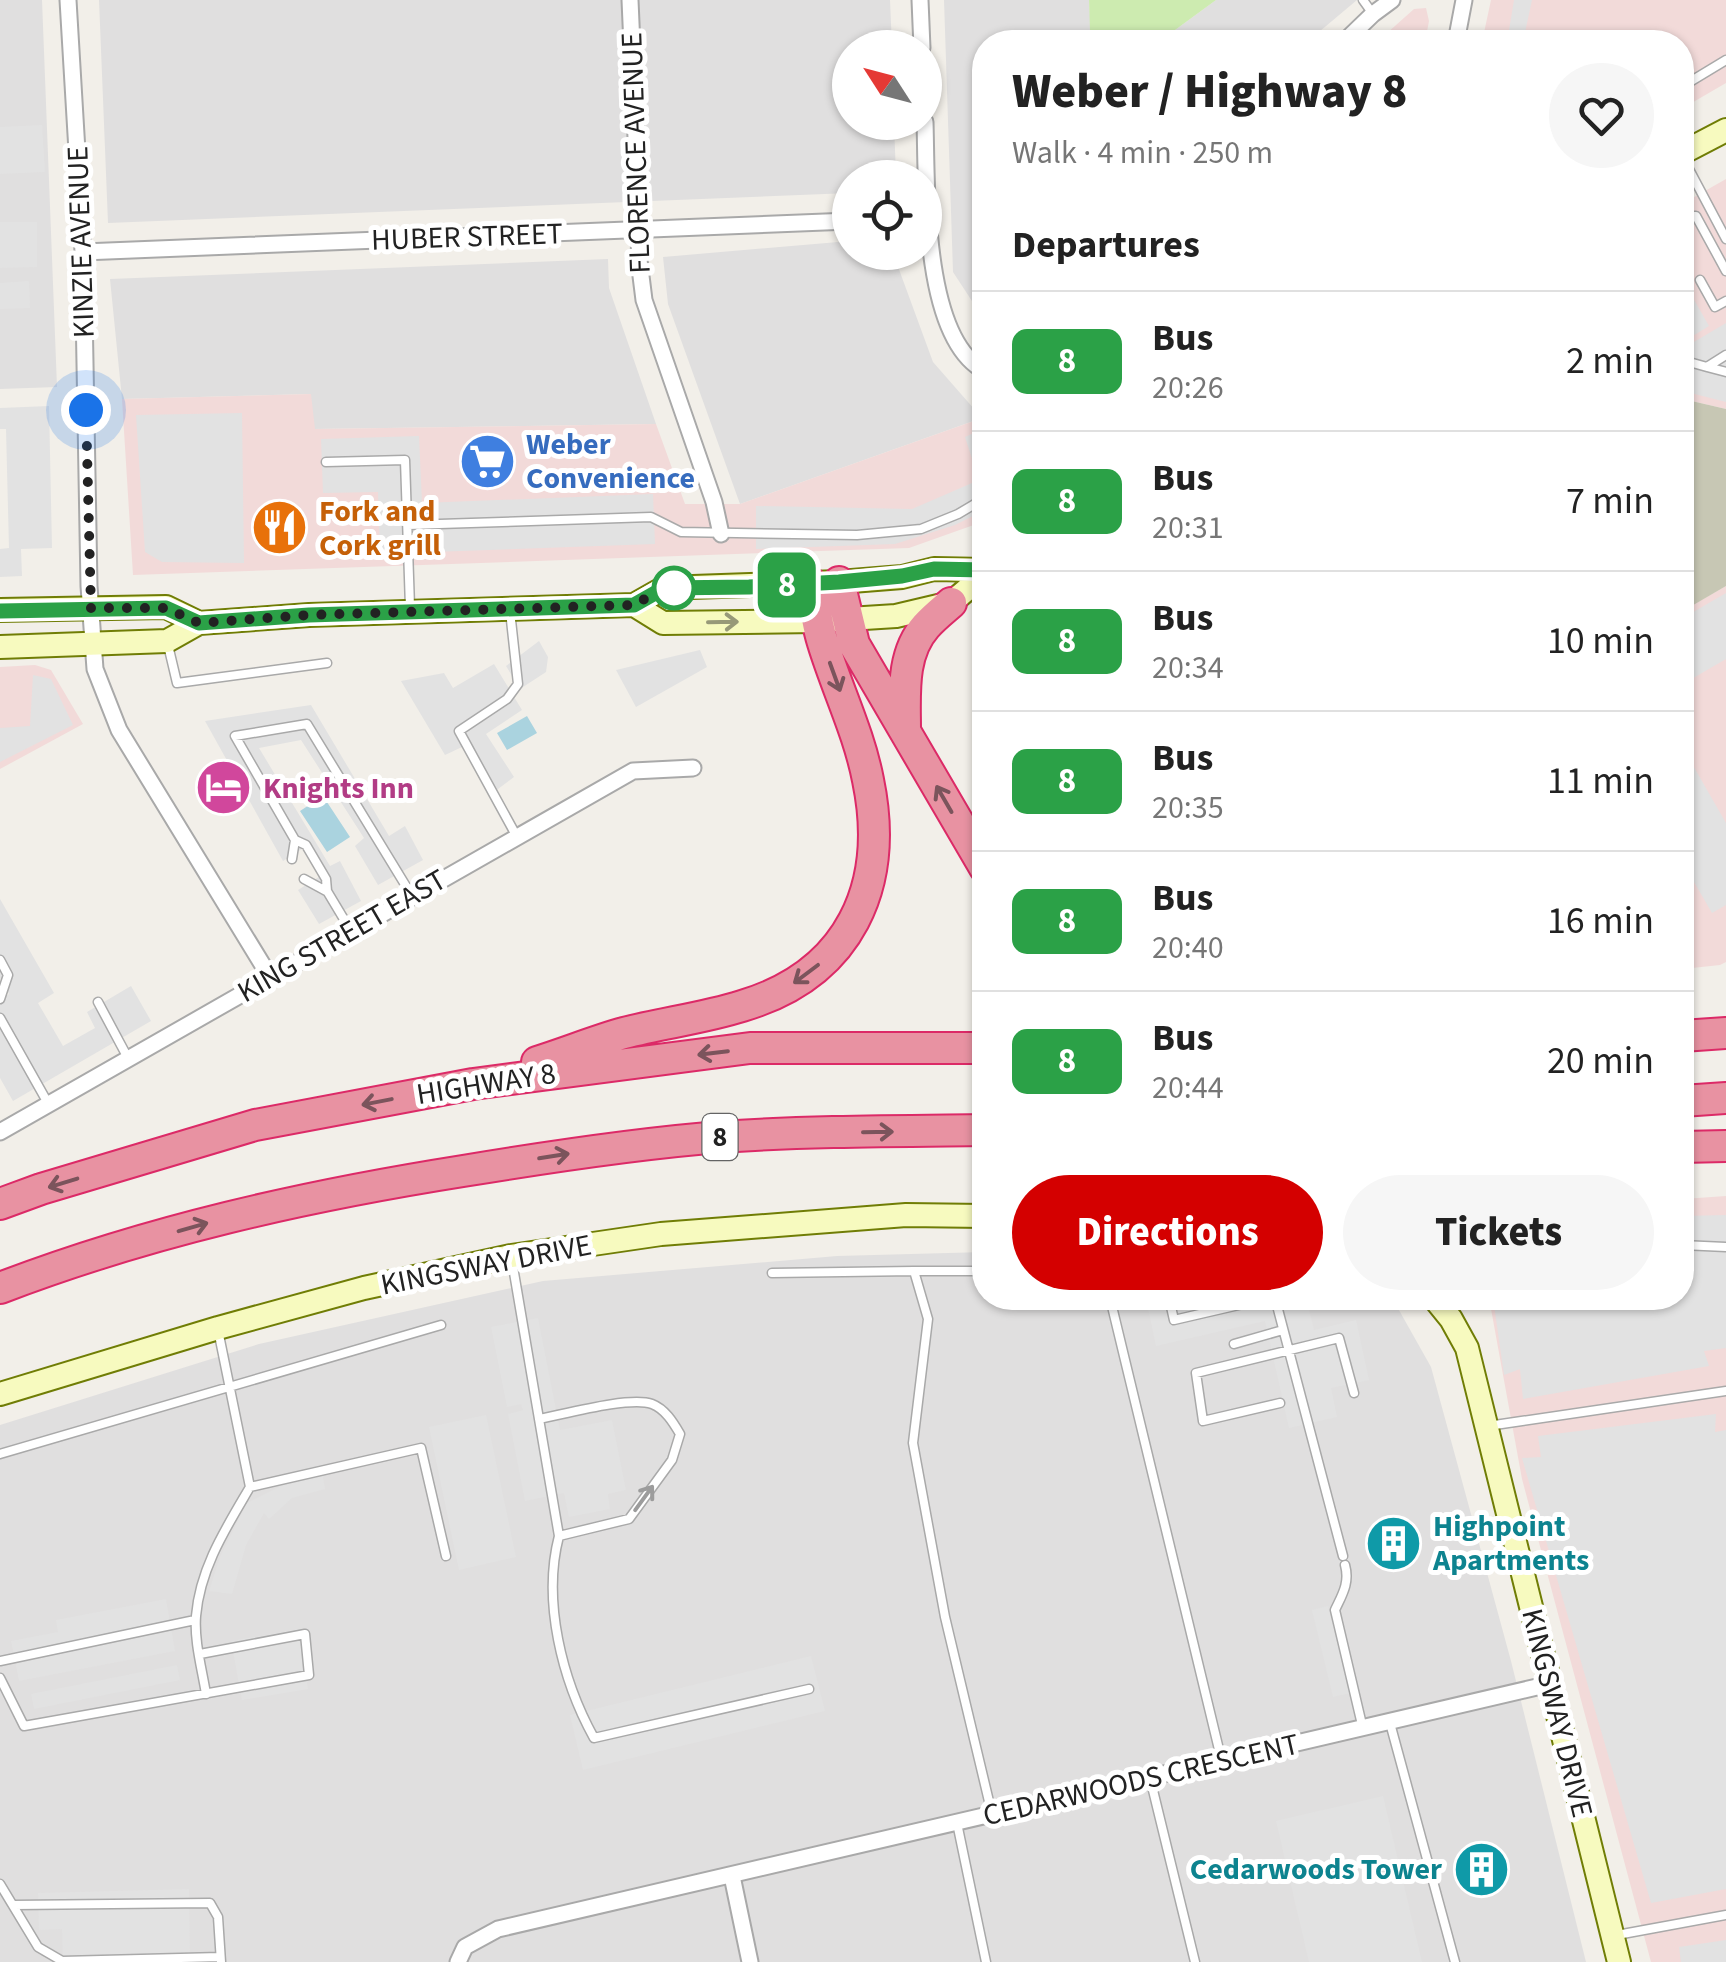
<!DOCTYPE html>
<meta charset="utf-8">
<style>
:root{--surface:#fff;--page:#f6f6f6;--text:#222;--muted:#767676;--line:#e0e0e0;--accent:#d40000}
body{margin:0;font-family:"Source Sans 3",sans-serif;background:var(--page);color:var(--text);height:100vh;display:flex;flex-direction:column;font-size:38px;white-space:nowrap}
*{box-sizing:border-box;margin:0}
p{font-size:32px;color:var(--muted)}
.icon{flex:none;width:55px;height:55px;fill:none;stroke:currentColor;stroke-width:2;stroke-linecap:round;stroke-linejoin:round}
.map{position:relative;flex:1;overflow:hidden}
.panel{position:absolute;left:972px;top:30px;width:722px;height:1280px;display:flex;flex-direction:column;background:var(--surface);border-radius:40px;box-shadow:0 2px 8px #0004}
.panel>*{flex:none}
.badge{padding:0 20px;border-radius:15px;font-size:35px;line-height:65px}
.needle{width:65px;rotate:306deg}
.fabs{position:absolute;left:832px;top:30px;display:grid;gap:20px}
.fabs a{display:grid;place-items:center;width:110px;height:110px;border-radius:50%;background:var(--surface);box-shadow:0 2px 8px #0004;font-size:50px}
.you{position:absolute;width:50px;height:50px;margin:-25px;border:8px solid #fff;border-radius:50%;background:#1a73e8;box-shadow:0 0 0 15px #1a73e833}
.map>.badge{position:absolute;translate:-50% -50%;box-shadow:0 0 0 5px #fff}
h2{padding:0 40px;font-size:38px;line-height:90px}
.round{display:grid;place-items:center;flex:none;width:105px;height:105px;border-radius:52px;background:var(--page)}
.head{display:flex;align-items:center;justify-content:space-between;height:170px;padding:0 40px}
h1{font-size:48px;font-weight:800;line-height:75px}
.primary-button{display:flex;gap:20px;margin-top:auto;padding:20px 40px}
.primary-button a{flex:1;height:115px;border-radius:60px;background:var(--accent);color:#fff;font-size:40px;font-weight:800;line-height:115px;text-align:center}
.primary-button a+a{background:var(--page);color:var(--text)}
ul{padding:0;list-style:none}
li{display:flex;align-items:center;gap:30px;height:140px;padding:0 40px;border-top:2px solid var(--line)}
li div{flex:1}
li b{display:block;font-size:38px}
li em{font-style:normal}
li .badge{min-width:110px;font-weight:700;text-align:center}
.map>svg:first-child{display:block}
</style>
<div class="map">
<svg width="1726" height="1962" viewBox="0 0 1726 1962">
<rect width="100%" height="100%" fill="#f2efe9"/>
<path fill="#e0dfdf" d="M0,0H42L57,387L0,389Z
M99,0H890L892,47L850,48V122L894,123L896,177L850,178V193L108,223Z
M944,0H1089L1091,31L1175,30L1216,0H1357L1307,42H985V321L953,272Z
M850,241V252L893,253L933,362L982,418L740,504L668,304L663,257Z
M608,259L609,288L656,424L314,429L310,394L122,399L110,279Z
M985,1252V1298H1385L1395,1303L1431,1367L1511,1661L1586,1962H0V1425L259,1344L543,1281L837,1256Z"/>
<path fill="#f2dad9" d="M1491,0H1726V83L1683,108L1682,42H1482Z
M1426,8L1429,21L1425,42H1377L1414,9Z
M1726,179V409L1683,399L1682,204Z
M311,394L315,429L656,424L685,504H740L985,417V521L909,548L133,575L122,399Z
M1726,586V962L1720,965L1683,969L1682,611Z
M35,665L51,670L83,724L0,769V667Z
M1726,1196V1962H1651L1522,1479L1489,1298H1682L1683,1199Z"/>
<path fill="#c7c7b4" d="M1683,399L1726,409V586L1683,611Z"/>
<path fill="#cdebb0" d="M1089,0H1216L1175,30L1090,31Z"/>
<path fill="#e2e2e2" d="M1514,0H1532L1523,42H1507Z
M42,125L45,172L0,174V127Z
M0,222H37V267L0,268Z
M29,281L30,308L0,309V283Z
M1689,291L1709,326L1683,342V295Z
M1726,323V402L1683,391L1682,349Z
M49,406L52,548L21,549L22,576L0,577V549L9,548L6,429H0V408Z
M242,413L244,563L162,562L145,552L136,415Z
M985,428V510L955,525L895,544L756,549V506L912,509L979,480L965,437Z
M419,436L422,503L653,494L655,544L432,552L431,538H417V554L380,555L378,492L323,493L321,439Z
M1726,593V659L1683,684V618Z
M539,641L548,657L546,672L520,689L506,666Z
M700,650L707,667L636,707L616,670Z
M494,664L522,710L486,734L514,777L494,792L462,747L445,755L401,681L444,673L453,688Z
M33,675L51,679L73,725L0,762V728L30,726Z
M311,705L389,836L405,826L423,860L378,885L355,846L364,838L301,740L259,748L330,866L340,861L361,901L319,924L298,890L322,875L305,847L283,861L205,721Z
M1683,748L1726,823V905L1712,913L1683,863Z
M0,899L54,993L38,1003L63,1046L95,1028L87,1012L131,986L151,1021L13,1101L0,1078V1000L9,994L0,978Z
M1726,1215V1348L1704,1351L1709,1366L1523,1399L1520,1369L1504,1375L1493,1298H1682L1683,1216Z
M1146,1298H1284L1286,1303L1306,1298L1314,1330L1356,1320L1369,1380L1331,1388L1337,1417L1289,1428L1265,1321L1156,1346Z
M538,1318L560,1430L612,1420L626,1490L608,1494L610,1509L569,1517L564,1493L525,1501L508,1414L523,1410L521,1404L507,1407L491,1327Z
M1716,1414L1715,1432L1726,1430V1889L1651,1903L1522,1458L1541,1457L1538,1436Z
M486,1415L516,1557L459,1570L429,1427Z
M321,1466L325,1489L292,1498L269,1519L264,1513L246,1545L232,1594L209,1591L220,1557L247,1503Z
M166,1599L175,1651L19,1681L11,1641L58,1632L56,1620Z
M1328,1606L1350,1693L1333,1697L1312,1610Z
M298,1629L308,1689L242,1700L231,1641Z
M811,1656L825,1711L583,1770L570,1715Z
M177,1665L180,1680L34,1709L31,1694Z
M1383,1796L1422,1962H1309L1276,1821Z
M189,1889L190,1962H63L62,1929L39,1930L38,1893Z
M1726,1940V1962H1681L1679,1947Z"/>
<path fill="#aad3df" d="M527,716L537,733L507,750L497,733Z
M323,796L350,837L327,852L300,811Z"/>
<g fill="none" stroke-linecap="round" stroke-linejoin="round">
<defs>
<path id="lane" d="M1363,0L1373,14
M1683,86L1726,60
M1682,156L1726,239
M1682,216H1696L1726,271
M1700,280L1715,307L1726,301
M1726,355L1707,367L1726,372
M1682,360L1707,367
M326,462L405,460L410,607
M408,525L651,517L681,532L857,535L921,529L958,514L985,498
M510,611L518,684L507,699L459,731L517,837
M168,645L177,683L327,663
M292,859L295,840
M304,879L326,891
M351,931L327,891L326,879L306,845L295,840L235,736L307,724L412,896
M0,960L8,975L0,999
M98,1002L129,1060
M0,1018L49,1105
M1682,1245L1726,1247
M512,1261L559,1536C542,1601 562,1680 594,1738L809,1689
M985,1271H914L928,1319L913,1443L945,1617L992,1814
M772,1273L914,1271
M1110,1298L1222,1762
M1169,1298L1174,1320L1269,1298
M1275,1298L1343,1556
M1234,1344L1283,1330
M1280,1403L1203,1421L1196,1373L1339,1338L1354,1393
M539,1419C565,1414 630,1396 652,1404C665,1409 673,1422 680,1434L672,1460L629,1519L559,1536
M1488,1426L1726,1391
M0,1454L441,1325
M250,1487L421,1448L446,1556
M1345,1565C1350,1583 1342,1595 1335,1610L1363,1729
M0,1661L195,1620
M0,1678L24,1726L309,1675L305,1634L200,1654
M206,1694C202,1669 194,1641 196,1616C200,1568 226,1528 250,1487L218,1330
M1390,1723L1455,1962
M1150,1778L1195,1962
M957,1823L986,1962
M0,1884L38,1947L62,1961L220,1957
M14,1905L210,1903L218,1917L221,1962
M1617,1935L1726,1915"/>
<path id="street" d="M68,0L83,252L89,586L95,669L119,730L270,977
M630,0L640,230L639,260L644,300L714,502L721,534
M920,0L922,48
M1344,42L1373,14L1392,0
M1456,42L1464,0
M925,122C927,185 922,339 985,371
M83,252L850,221
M0,1132L633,771L693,768
M732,1876L750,1962
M458,1962L465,1947L498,1929L1550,1684"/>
<path id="secondary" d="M1682,153L1726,130
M634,605L663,623L817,621L896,616L951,603L985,574
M0,610L166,607L199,623
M0,647L167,641L199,623L309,615L634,605L664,588L839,582L902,577L934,569L985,570
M1434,1298L1451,1319L1467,1348L1619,1962
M0,1394L218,1328L364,1288L511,1256L661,1234L906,1215L985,1216"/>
<path id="highway" d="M839,582L854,644L985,868
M905,729C905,694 901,654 926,626C934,617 943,610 951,603
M1682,1036L1726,1033
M537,1062C566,1053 595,1041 624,1033C663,1023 704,1018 742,1006C850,974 890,886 868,780C859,733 837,689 823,643C817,624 814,604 811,583
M1682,1101L1726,1098
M1682,1147L1726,1146
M0,1204L41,1189L255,1125L473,1084L750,1048H985
M0,1288C149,1231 305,1196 463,1171C548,1157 633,1144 719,1137C808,1131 896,1131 985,1130"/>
</defs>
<use href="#lane" stroke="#a9a9a9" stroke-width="11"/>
<use href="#street" stroke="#a9a9a9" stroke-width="19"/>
<use href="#secondary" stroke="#707d05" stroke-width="26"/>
<use href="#highway" stroke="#dc2a67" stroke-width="34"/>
<use href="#lane" stroke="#fff" stroke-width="8"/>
<use href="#street" stroke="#fff" stroke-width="15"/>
<use href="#secondary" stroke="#f7fabf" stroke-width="22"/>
<use href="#highway" stroke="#e892a2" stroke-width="30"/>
</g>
<defs><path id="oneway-shaft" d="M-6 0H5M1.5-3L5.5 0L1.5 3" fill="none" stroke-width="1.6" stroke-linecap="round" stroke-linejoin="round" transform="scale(2.5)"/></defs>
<use stroke="#979978" href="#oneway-shaft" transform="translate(723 622) rotate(-1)"/>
<g stroke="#7b545c">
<use href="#oneway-shaft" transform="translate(835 677) rotate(70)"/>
<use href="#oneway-shaft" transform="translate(944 799) rotate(-120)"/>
<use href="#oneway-shaft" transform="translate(806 974) rotate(143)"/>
<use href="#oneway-shaft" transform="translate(713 1053) rotate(173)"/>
<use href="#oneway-shaft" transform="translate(377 1102) rotate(169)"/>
<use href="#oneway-shaft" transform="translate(878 1132) rotate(-1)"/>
<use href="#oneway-shaft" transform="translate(554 1156) rotate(-9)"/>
<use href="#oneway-shaft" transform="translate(63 1183) rotate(163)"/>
<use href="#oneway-shaft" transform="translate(193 1227) rotate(-16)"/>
</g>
<use stroke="#9c9c9c" href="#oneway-shaft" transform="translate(644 1498) rotate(-54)"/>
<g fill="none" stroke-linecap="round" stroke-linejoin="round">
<defs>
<path id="line" d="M0,611L166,608L199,623L309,615L634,605L664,588L749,587L839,582L902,576L934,569L985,570"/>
</defs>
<use href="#line" stroke="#fff" stroke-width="22"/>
<use href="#line" stroke="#2ba147" stroke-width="15"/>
<path stroke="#222" stroke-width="10" stroke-dasharray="0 18" d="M86,410L91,608H166L199,623L309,615L634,605L664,588H674"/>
</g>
<defs>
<symbol id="supermarket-disc" viewBox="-11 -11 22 22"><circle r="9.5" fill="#3f7fe0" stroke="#fff"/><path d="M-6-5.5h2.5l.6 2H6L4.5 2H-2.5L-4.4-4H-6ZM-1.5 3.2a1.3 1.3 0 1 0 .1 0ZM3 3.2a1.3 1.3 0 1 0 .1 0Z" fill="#fff"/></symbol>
<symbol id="restaurant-disc" viewBox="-11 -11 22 22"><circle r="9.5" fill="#e8710a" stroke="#fff"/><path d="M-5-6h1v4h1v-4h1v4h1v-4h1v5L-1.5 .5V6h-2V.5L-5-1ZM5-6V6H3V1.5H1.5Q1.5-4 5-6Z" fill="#fff"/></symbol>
<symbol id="hotel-disc" viewBox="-11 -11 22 22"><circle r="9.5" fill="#d1479c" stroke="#fff"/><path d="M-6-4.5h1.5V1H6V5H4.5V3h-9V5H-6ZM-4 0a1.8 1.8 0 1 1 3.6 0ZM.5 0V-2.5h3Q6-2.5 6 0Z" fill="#fff"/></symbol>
<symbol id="building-disc" viewBox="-11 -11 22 22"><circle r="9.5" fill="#0f9aa8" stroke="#fff"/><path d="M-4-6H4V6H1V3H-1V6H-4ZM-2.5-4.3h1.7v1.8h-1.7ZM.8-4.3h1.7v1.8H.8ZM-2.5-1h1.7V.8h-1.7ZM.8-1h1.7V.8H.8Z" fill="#fff"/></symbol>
</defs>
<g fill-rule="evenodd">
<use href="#supermarket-disc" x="456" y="430" width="63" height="63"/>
<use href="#restaurant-disc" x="248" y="496" width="63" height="63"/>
<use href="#hotel-disc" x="192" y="756" width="63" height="63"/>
<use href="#building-disc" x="1362" y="1512" width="63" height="63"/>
<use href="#building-disc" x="1450" y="1838" width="63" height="63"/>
</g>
<circle fill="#fff" stroke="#2ba147" stroke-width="5" cx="674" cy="588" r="20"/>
<g text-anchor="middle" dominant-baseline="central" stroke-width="10" stroke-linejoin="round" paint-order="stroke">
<rect fill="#fff" stroke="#646464" stroke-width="2.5" x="702.5" y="1114" width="35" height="46" rx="8"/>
<g font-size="28" font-weight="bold" fill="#222">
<text x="720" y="1137">8</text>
</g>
<g font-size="30" fill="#222" stroke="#fff">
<text transform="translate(636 153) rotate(-92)">FLORENCE AVENUE</text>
<text transform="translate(467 237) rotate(-2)">HUBER STREET</text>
<text transform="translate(81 242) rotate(-92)">KINZIE AVENUE</text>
<text transform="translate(342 936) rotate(-30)">KING STREET EAST</text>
<text transform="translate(486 1084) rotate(-9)">HIGHWAY 8</text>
<text transform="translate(486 1265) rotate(-11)">KINGSWAY DRIVE</text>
<text transform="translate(1557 1713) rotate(76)">KINGSWAY DRIVE</text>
<text transform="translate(1141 1780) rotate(-13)">CEDARWOODS CRESCENT</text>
</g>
<g font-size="30" font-weight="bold" fill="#366cbe" stroke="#fff" text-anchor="start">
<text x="526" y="444">Weber<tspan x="526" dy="34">Convenience</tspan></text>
</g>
<g font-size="30" font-weight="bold" fill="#c56008" stroke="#fff" text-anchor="start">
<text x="319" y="511">Fork and<tspan x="319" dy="34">Cork grill</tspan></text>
</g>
<g font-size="30" font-weight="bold" fill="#b23c85" stroke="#fff" text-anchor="start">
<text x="263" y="788">Knights Inn</text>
</g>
<g font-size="30" font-weight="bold" fill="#0d838f" stroke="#fff" text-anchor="start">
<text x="1433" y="1526">Highpoint<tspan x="1433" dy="34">Apartments</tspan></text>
<text x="1442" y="1869" text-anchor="end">Cedarwoods Tower</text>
</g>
</g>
</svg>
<div class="fabs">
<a><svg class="needle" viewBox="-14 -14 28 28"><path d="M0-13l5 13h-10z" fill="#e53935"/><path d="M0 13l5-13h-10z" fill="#767676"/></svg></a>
<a><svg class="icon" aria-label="locate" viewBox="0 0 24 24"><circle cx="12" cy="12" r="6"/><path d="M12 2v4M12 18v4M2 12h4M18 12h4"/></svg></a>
</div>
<div class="you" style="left:86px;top:410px"></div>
<b class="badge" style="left:787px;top:585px;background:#2ba147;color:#fff">8</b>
<section class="panel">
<div class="head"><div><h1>Weber / Highway 8</h1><p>Walk · 4 min · 250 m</p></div><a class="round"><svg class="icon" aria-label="heart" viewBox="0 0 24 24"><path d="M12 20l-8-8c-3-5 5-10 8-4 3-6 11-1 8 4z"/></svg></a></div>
<h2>Departures</h2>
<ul>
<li><span class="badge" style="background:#2ba147;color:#fff">8</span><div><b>Bus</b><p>20:26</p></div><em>2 min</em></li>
<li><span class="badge" style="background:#2ba147;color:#fff">8</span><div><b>Bus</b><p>20:31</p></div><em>7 min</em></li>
<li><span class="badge" style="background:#2ba147;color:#fff">8</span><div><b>Bus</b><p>20:34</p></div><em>10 min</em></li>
<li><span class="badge" style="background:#2ba147;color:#fff">8</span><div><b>Bus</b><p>20:35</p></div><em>11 min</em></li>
<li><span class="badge" style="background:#2ba147;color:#fff">8</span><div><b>Bus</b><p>20:40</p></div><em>16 min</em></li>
<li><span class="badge" style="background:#2ba147;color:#fff">8</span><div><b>Bus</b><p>20:44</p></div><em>20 min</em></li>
</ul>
<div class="primary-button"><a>Directions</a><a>Tickets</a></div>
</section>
</div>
